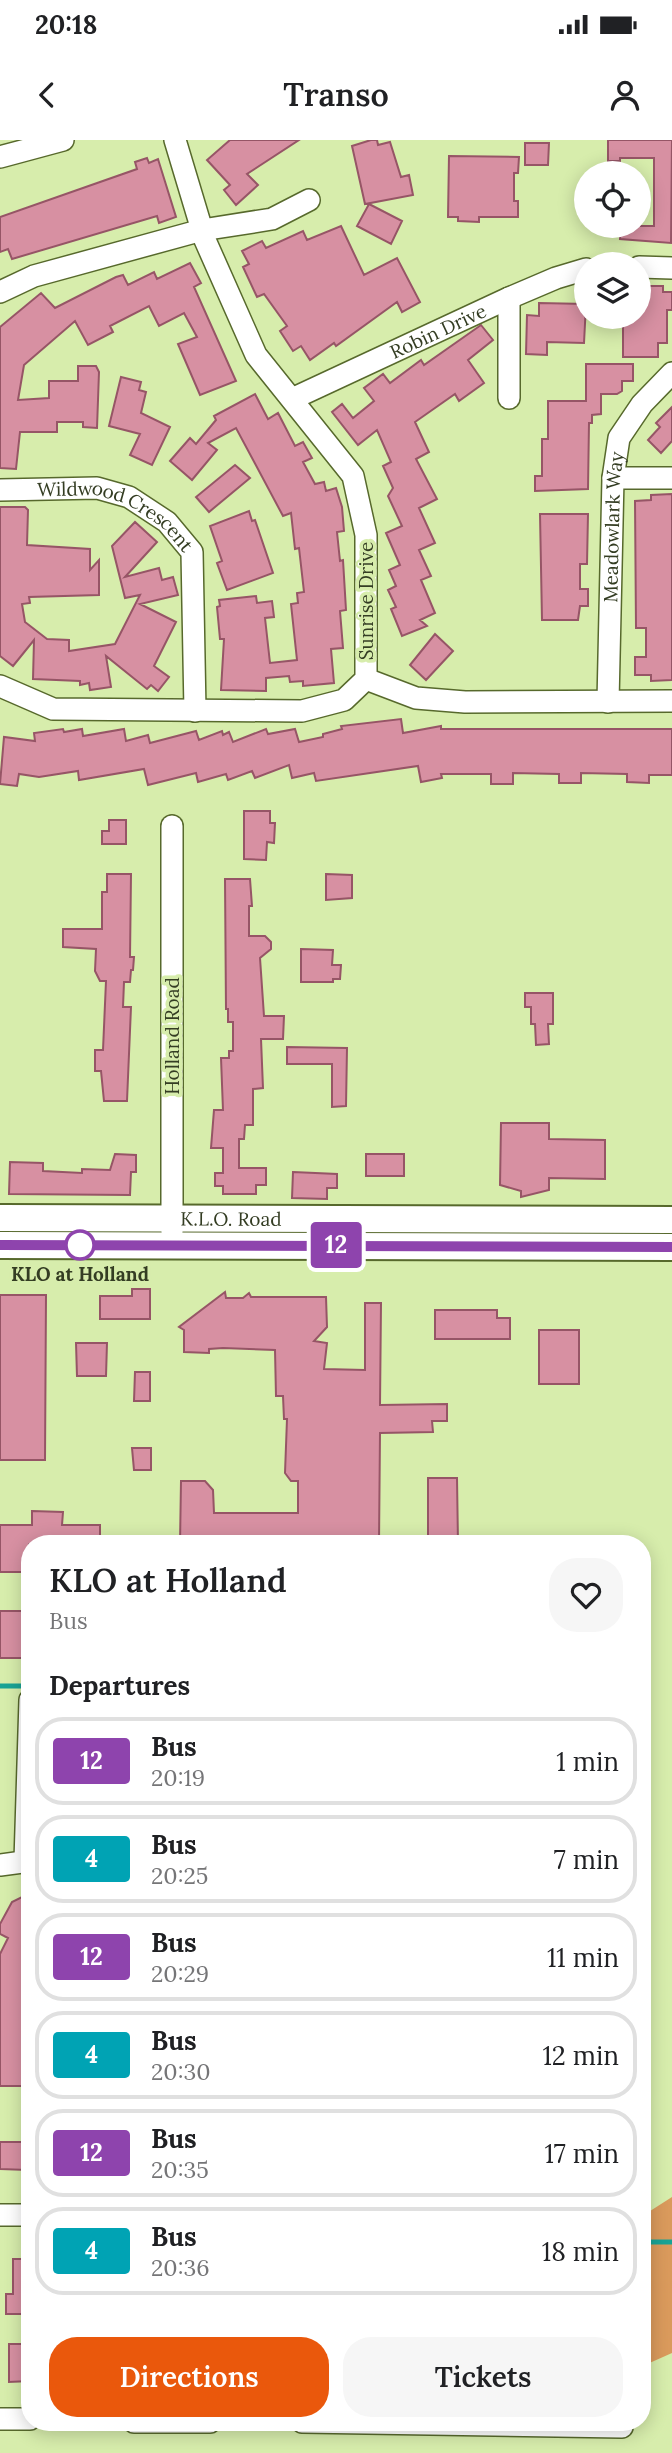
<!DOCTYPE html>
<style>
:root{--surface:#fff;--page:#f6f6f6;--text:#202124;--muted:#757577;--line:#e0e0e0;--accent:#ea580c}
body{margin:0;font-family:Lora,serif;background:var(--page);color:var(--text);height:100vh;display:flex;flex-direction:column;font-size:26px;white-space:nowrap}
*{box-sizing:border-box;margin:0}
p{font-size:23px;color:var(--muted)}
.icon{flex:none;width:38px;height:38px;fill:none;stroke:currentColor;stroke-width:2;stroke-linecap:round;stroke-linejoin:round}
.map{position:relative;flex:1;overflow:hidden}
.side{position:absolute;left:21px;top:1395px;width:630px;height:896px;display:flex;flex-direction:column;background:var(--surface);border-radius:28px;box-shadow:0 4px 18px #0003}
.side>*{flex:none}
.badge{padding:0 14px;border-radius:5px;font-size:24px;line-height:46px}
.buttons{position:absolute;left:574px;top:21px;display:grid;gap:14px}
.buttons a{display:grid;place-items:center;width:77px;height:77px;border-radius:50%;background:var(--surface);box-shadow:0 4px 18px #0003;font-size:35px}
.map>.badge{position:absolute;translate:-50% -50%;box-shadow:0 0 0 4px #fff}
h2{padding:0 28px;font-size:26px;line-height:63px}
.round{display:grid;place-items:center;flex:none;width:74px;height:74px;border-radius:28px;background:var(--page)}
.headline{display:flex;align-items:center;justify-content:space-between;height:119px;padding:0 28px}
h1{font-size:33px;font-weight:600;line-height:52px}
.cta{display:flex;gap:14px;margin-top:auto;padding:14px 28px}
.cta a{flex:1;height:80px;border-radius:28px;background:var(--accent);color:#fff;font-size:28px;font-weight:600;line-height:80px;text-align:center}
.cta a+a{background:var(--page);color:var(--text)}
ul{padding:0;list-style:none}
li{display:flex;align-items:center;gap:21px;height:88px;margin:0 14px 10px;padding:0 14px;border:4px solid var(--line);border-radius:28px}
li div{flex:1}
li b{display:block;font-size:26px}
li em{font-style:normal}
li .badge{min-width:77px;font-weight:700;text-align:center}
.status{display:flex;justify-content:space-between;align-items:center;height:49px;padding:0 35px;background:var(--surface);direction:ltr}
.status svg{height:19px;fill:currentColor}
header{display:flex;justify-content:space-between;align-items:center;height:91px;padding:0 28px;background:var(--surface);font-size:32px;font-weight:600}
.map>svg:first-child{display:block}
</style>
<div class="status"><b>20:18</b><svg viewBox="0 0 49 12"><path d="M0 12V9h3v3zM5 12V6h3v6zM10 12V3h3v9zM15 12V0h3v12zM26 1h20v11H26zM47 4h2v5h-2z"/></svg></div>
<header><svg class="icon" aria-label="back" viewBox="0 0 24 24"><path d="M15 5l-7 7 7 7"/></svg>Transo<svg class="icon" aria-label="person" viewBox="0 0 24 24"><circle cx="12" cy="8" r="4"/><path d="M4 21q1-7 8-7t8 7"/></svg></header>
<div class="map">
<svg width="672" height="2313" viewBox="0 0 672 2313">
<rect width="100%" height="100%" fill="#d7edac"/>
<path fill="#da9a5c" d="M672,2057V2213L645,2225L642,2085L647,2073Z"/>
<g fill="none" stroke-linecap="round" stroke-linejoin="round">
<path stroke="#19a395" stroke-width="5" d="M0,1546H30
M642,2102H672"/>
</g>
<path fill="#d790a2" stroke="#965566" stroke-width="2" d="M230,0H299L247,34L258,45L236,65L224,50L230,45L207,20Z
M371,0H377L378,5L390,2L401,37L409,35L413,55L365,64L352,6Z
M608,0H672L671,103L620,99L621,86H654V18H620V21H608Z
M525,3H549L548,25H525Z
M449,16L519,17L518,33H514V61H518V77H479V82L458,81V77H448Z
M147,18L149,23L158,19L176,77L159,83L157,76L12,119L8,109L0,112V77L137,29L135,22Z
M369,64L402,81L391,104L357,86Z
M341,86L364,135L397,118L420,162L402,172L397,162L336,206L334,203L310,220L301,206L293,211L280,191L287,186L264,154L257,157L243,127L249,124L242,111L262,101L266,108L303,91L307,100Z
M190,123L201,143L194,147L236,241L200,255L178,204L197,197L184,173L159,186L149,166L110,186L113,192L88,205L75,181L24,225L18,260L49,258V241H78V226H96L99,232L97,288L83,287V282H57V292H20L16,329L0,328V187L41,153L55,168L116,137L123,135L128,145L154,132L157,139Z
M639,146H663V152H672V170H667V203H658V217H623V177H639Z
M539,163L586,164L584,203L547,202V215L526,214L527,175L539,176Z
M481,185L493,200L468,220L484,243L459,261L455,254L415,282L429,312L416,319L437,359L419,368L435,403L419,410L431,436L421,440L435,473L420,480L427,486L402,496L391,469L396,467L388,450L396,446L389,430L400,425L386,393L402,386L388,356L393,348L383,326L391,322L377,290L358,305L332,272L342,264L353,278L374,261L364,248L383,234L390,243L421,220L424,225Z
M586,224H633V241H622V251L617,254H601V274L592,275V283H589L588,349L535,351V336H542V299H548V261H586Z
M121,237L141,242L139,250L146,252L141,273L170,287L152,325L130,315L140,294L109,286Z
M255,254L268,279L278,273L295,306L303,302L312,318L303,322L315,344L324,342L326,351L336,348L342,367L344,391L337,392L340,421L343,420L346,470L340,471L343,508L331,509L334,543L303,546V541L290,542L289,536L266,538V551L221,550L224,499H220L217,467L220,466L219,460L256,456L257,463L272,461L274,477L265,478L270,523L297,520L291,464L298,463L297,453L304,452L299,408L295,409L291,373L283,376L236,288L208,303L217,310L192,340L170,321L190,298L196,304L216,280L214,276Z
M672,267V301L661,313L648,300L660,287L656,283Z
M235,325L250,338L209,372L196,357Z
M672,354V540L651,541V535H635V517H646V488H636L635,361L651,360V355Z
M0,367H25L28,370L27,405L90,409V430L99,420V455L29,457L30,463L22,464L25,482L47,499L69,500V511L115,504L140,455L125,458L112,406L135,382L157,402L125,437L159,428L162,440L173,437L178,455L140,464L176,482L154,526L169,537L158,551L151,545L147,549L106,516L111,547L90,550L89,543L80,545V541L33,539L34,500L13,526L0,516Z
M249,371L252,381L255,380L273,433L227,450L217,423L222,421L210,386Z
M540,374H588L587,424H580V449H588V466H580L578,480H542Z
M435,494L453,511L426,540L410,525Z
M401,579L403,593L441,586V589H672V635H649V643L627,642V634L581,633V643H559V634L513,633V644H491V634H441L442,638L421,642L418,626L316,641L314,633L292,638L289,625L255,638L252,631L228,640L226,634L198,642L196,633L148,645L144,629L79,640L78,631L39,637L19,634L17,646L0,644L4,597L35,601L34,593L63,589L64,592L82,589L83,596L124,589L126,601L148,595L150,603L196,591L199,600L222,591L223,595L229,592L233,602L266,589L268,594L295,589L299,602L323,597V594L342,589L341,586Z
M244,671H270V683H275L274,703L267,702L266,720L244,719Z
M109,680H126V704H102V691H109Z
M107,734H131L130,817H134L133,830H131L130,842H124L123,867H131L127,961H104L101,931H95V910H103L106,841H100L95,831L96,809L63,807V789H102V752H107Z
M326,734L352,735V758L326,760Z
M225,739H250L252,766H249V796H265L271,802V809L260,818L264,876H284L283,899H261L263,948L253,949V985H245L244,999H239V1028H266V1045H256V1054H223V1046H215V1033H223V1008H211L214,970H223L221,918H229V911H233V882H228V869H226Z
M301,809L333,810L332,825H341L340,839H333V842H301Z
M525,853H553V884H548L549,904L536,905L535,884H531V867H525Z
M287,907L347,908L346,966L332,967V924H287Z
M501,983H549V999L605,1000V1039L549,1038V1050L521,1057V1051L500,1045Z
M115,1014L136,1015V1032H131L130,1055L9,1054L10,1022L43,1023V1031L82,1033V1029L110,1030Z
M366,1014H404V1036H366Z
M293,1032L337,1034V1048H327V1059L292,1058Z
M132,1149H150V1179H100V1156H132Z
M225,1152L226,1158H243L249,1153L251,1157H326L327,1187L314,1201L327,1203L324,1229L365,1230V1163H381L380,1265L447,1264V1281H432L433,1292L380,1293L379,1404H180L181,1341H205L213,1350L214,1373H298V1341H291L285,1333L287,1279H284L283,1256H276L275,1210L223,1208L209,1209V1213L184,1212V1190L179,1187Z
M0,1155H46L45,1320H0Z
M435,1170H497V1178H510V1199H435Z
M539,1190H579V1244H539Z
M76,1203H107L106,1236H77Z
M135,1232H150V1261H134Z
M132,1308H151V1330H134Z
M428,1338H457L458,1404H428Z
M32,1371L63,1372L62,1385H100V1404H29V1429L25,1432H0V1385H32Z
M0,1471H25V1518H0Z
M30,1753V1946H0V1814L8,1798L0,1794V1784L12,1762Z
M0,2002H27V2030L0,2029Z
M13,2119H30V2173L25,2174H6V2154H13Z
M9,2204H30V2241L9,2242Z"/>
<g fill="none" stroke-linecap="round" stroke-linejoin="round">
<defs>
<g id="minor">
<path d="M0,17L63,0"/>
<path d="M639,127L672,128"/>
<path d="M0,152L34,136L202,90L272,79L309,60"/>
<path d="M509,258V158"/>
<path id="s1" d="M292,259L509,158L556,138L586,129"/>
<path d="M613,338H672"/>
<path id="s2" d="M0,350L97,348L129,357L167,382L192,412L195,571"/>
<path d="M366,539L416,558L465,562L672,561"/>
<path d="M0,546L53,569L302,571L344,560L366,539V395L353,336L256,215L205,100L175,0"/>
<path id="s3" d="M608,562L613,338L619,298L642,264L672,233"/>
<path d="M172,686V1092"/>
<path d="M25,1721L30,1560"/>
<path d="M0,1725L30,1721"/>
<path d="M0,2075H30"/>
<path d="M0,2279H30"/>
<path d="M134,2282H210"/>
<path d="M302,2282L622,2287"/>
</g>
<g id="major">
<path id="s4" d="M0,1078L672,1080"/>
<path d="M0,1105L672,1107"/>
</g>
</defs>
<use href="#minor" stroke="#57692c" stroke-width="24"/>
<use href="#major" stroke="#57692c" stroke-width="30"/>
<use href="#minor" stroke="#fff" stroke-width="21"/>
<use href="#major" stroke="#fff" stroke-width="26"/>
</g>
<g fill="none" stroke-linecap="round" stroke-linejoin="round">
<defs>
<path id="line" d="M0,1105L672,1107"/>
</defs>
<use href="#line" stroke="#fff" stroke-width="16"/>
<use href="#line" stroke="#8e44ad" stroke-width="10"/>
</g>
<circle fill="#fff" stroke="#8e44ad" stroke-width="3.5" cx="80" cy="1105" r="14"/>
<g text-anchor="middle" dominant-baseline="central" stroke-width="7" stroke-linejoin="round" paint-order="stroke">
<g font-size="19" fill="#343d23" stroke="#d7edac">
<text stroke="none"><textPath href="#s1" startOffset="161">Robin Drive</textPath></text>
<text stroke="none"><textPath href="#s2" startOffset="124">Wildwood Crescent</textPath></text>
<text stroke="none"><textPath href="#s3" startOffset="175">Meadowlark Way</textPath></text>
<text transform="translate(366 461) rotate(-90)">Sunrise Drive</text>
<text transform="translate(172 896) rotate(-90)">Holland Road</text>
<text stroke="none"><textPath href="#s4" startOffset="231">K.L.O. Road</textPath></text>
</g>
<g font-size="19" font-weight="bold" fill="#343d23" stroke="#d7edac">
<text x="80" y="1134">KLO at Holland</text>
</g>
</g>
</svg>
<div class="buttons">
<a><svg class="icon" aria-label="locate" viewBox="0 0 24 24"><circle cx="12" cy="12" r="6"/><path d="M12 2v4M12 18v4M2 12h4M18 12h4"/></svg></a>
<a><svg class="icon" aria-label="layers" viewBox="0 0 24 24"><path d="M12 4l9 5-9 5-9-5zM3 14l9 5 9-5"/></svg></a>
</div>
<b class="badge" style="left:336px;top:1105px;background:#8e44ad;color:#fff">12</b>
<section class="side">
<div class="headline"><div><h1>KLO at Holland</h1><p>Bus</p></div><a class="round"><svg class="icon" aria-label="heart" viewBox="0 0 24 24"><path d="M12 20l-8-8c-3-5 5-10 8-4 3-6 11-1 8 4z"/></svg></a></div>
<h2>Departures</h2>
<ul>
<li><span class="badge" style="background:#8e44ad;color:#fff">12</span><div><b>Bus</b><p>20:19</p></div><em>1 min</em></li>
<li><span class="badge" style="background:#00a3b4;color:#fff">4</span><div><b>Bus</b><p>20:25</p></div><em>7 min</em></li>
<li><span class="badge" style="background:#8e44ad;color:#fff">12</span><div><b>Bus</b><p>20:29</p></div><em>11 min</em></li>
<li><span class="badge" style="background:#00a3b4;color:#fff">4</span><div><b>Bus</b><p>20:30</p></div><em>12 min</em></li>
<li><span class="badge" style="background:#8e44ad;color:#fff">12</span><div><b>Bus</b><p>20:35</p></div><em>17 min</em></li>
<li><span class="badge" style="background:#00a3b4;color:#fff">4</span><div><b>Bus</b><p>20:36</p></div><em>18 min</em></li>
</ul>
<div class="cta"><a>Directions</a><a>Tickets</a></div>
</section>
</div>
